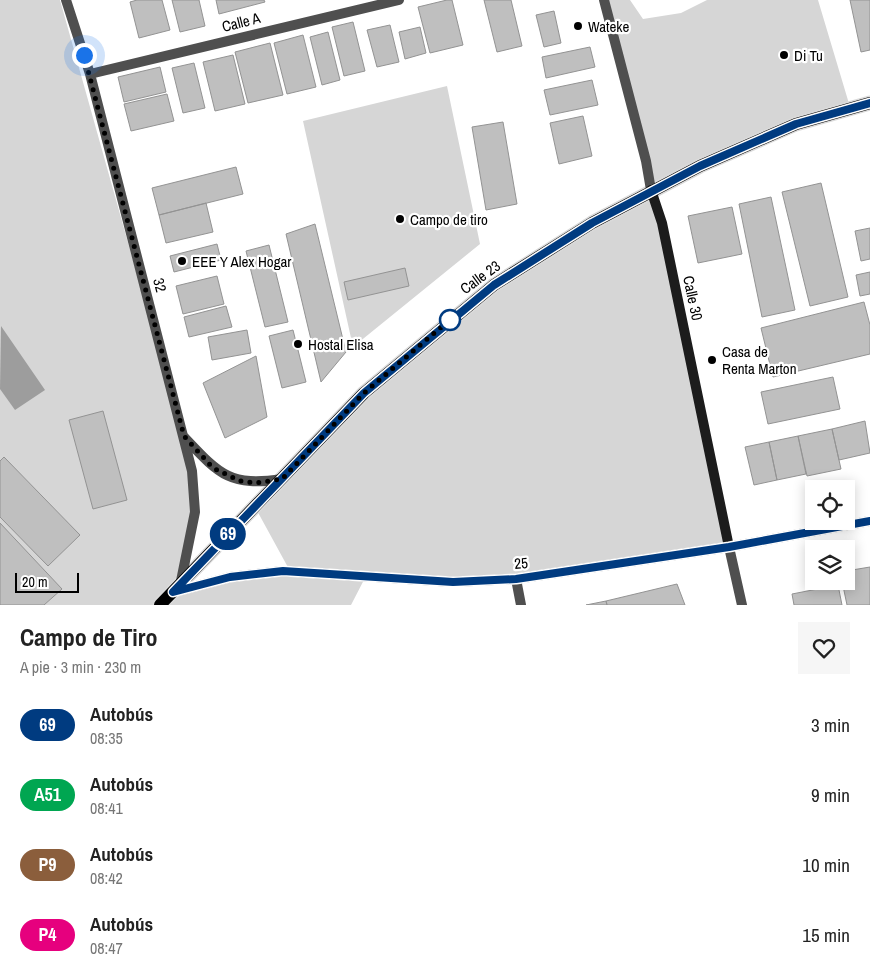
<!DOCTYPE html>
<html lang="es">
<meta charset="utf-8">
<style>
:root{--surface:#fff;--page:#f6f6f6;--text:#222;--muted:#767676}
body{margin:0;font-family:"Archivo Narrow",sans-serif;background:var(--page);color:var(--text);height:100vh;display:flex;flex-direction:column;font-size:19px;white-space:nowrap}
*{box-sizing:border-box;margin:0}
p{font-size:16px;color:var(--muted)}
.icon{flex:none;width:28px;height:28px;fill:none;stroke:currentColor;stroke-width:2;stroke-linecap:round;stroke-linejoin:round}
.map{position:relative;height:605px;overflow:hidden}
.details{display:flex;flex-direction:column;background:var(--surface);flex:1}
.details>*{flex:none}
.badge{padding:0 10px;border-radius:16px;font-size:18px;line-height:32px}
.fabs{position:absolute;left:805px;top:480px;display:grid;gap:10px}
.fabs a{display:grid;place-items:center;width:50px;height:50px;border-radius:0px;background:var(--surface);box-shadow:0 2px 12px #0003;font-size:25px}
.scale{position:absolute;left:15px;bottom:12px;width:64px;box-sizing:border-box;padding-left:5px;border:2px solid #000;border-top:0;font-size:14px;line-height:18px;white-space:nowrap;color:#000;-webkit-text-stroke:4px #fff;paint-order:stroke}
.you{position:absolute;width:25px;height:25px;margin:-12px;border:4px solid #fff;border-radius:50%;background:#1a73e8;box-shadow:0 0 0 8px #1a73e833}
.map>.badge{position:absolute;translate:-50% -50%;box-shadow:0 0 0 2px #fff}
.round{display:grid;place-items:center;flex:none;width:52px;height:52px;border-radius:0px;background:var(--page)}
.summary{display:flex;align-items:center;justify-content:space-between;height:85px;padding:0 20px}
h1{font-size:24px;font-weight:700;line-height:38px}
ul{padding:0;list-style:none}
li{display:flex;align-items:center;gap:15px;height:70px;padding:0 20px}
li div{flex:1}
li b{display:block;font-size:19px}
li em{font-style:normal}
li .badge{min-width:55px;font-weight:700;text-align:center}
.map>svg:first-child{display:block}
</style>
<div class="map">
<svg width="870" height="605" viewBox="0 0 870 605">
<rect width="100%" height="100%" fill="#fff"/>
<path fill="#d6d6d6" d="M0,0H60L192,471L195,512L173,592L290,571L255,507L364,393L464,308L650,190L603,0H630L643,19L681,13L707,0H818L850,107L651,190L729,547L516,579L366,576L351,605H0Z
M447,86L480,244L353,347L303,121Z"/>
<path fill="#9d9d9d" d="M1,326L45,390L15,410L0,389Z"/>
<path fill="#bfbfbf" stroke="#939393" d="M137,0H162L170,30L139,38L130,2Z
M172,0H199L205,26L180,32Z
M216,0H264L265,2L219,14Z
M447,0H452L463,45L430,53L418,7Z
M484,0H511L522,46L497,52Z
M850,0H870V50L861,52Z
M554,11L561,43L544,47L536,15Z
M353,22L365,71L344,76L332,27Z
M390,25L399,62L377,67L367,30Z
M420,27L426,53L405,59L399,32Z
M328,32L340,80L322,85L310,37Z
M303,35L316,87L287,94L274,43Z
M270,43L283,95L248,103L235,52Z
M590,47L595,67L546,78L542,57Z
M233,55L245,104L215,111L203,62Z
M194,63L205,108L183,113L172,68Z
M160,67L166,92L124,102L118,77Z
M592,80L598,105L550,115L544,90Z
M167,94L174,121L131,131L124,104Z
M583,116L592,156L559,164L550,123Z
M503,122L517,204L486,210L472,127Z
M236,167L243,194L159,215L152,188Z
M821,183L848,297L810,306L782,192Z
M771,197L795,310L762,317L739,204Z
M206,203L213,232L166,243L159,215Z
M732,207L742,254L698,263L688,216Z
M315,224L346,352L321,382L286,234Z
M870,228V259L861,261L855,231Z
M217,244L221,260L174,272L170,256Z
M269,245L288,322L265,327L246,251Z
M405,268L409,286L348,300L344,282Z
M870,272V294L860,296L856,275Z
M217,276L224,304L183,314L176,286Z
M864,302L870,325V354L773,377L761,328Z
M226,306L232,327L189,337L184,317Z
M247,330L251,353L212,360L208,337Z
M293,330L306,382L282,388L269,336Z
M256,356L267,417L225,438L203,383Z
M833,377L840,409L768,424L761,392Z
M103,411L127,500L93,509L69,420Z
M865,421L870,453L839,460L832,429Z
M832,429L841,469L807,476L798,436Z
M798,436L806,474L777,480L769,442Z
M769,442L777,480L754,485L745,447Z
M4,457L80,535L48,566L0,517V461Z
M0,523L62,589L44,605H0Z
M870,567V605H847L842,581H846V571Z
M677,584L685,605H607L606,601Z
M838,585L842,605H794L792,594Z
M606,601L607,605H586Z"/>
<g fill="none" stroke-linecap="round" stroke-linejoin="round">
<defs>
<path id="primary" d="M160,605L364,393L494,285L592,223L700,166L796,124L870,103"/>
</defs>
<use href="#primary" stroke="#dbdbdb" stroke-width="15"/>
<path stroke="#4f4f4f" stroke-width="10" d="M66,0L90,74L192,471L195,512L181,581
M604,0L646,161L651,190
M90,74L399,0
M184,437C219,474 229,487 282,479
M729,547L742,605
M516,579L521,605"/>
<path stroke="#1c1c1c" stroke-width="10" d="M651,190L662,223L729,547
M173,592L230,577L283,571L453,582L516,579L729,547L870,521"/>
<use href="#primary" stroke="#000" stroke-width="12"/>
</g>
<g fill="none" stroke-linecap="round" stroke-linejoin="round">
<defs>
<path id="line" d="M870,103L796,124L700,166L592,223L494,285L364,393L173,592L230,577L283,571L453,582L516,579L729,547L870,521"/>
</defs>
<use href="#line" stroke="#fff" stroke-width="11"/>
<use href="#line" stroke="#003b80" stroke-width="8"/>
<path stroke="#000" stroke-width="5" stroke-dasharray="0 9" d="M84,55L184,436L213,468L240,481L256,483L282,479L364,393L452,318L450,320"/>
</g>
<g fill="#000" stroke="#fff" stroke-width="2">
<circle cx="578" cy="26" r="5"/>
<circle cx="784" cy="55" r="5"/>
<circle cx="400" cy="219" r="5"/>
<circle cx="182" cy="261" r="5"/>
<circle cx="298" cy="344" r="5"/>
<circle cx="712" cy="360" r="5"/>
</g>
<circle fill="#fff" stroke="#003b80" stroke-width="2.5" cx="450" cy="320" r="10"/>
<g text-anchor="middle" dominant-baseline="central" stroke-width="4.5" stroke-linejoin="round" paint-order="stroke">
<g font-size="15" fill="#000" stroke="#fff">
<text transform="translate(241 22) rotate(-14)">Calle A</text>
<text transform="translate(480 277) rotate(-36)">Calle 23</text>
<text transform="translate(160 285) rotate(75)">32</text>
<text transform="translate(693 298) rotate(78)">Calle 30</text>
<text transform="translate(521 563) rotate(-5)">25</text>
</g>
<g font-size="15" fill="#000" stroke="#fff" text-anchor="start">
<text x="588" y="26">Wateke</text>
<text x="794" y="55">Di Tu</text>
<text x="410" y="219">Campo de tiro</text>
<text x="192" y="261">EEE Y Alex Hogar</text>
<text x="308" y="344">Hostal Elisa</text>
<text x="722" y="351">Casa de<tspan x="722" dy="17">Renta Marton</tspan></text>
</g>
</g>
</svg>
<div class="fabs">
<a><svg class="icon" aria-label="locate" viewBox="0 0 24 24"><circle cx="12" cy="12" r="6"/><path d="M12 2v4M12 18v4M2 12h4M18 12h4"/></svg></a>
<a><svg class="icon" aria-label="layers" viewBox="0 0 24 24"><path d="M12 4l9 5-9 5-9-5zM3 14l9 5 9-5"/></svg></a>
</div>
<div class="scale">20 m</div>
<div class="you" style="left:84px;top:55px"></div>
<b class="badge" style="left:228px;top:534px;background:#003b80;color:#fff">69</b>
</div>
<section class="details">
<div class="summary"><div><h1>Campo de Tiro</h1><p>A pie · 3 min · 230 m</p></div><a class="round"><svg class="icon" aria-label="heart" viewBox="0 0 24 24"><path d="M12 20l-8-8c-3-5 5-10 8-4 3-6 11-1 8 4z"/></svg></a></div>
<ul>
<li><span class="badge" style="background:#003b80;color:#fff">69</span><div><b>Autobús</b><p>08:35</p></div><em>3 min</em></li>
<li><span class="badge" style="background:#00a651;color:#fff">A51</span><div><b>Autobús</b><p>08:41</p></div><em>9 min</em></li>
<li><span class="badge" style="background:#8b5e3c;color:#fff">P9</span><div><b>Autobús</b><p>08:42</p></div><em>10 min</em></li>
<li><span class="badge" style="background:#e6007e;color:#fff">P4</span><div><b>Autobús</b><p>08:47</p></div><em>15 min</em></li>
</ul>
</section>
